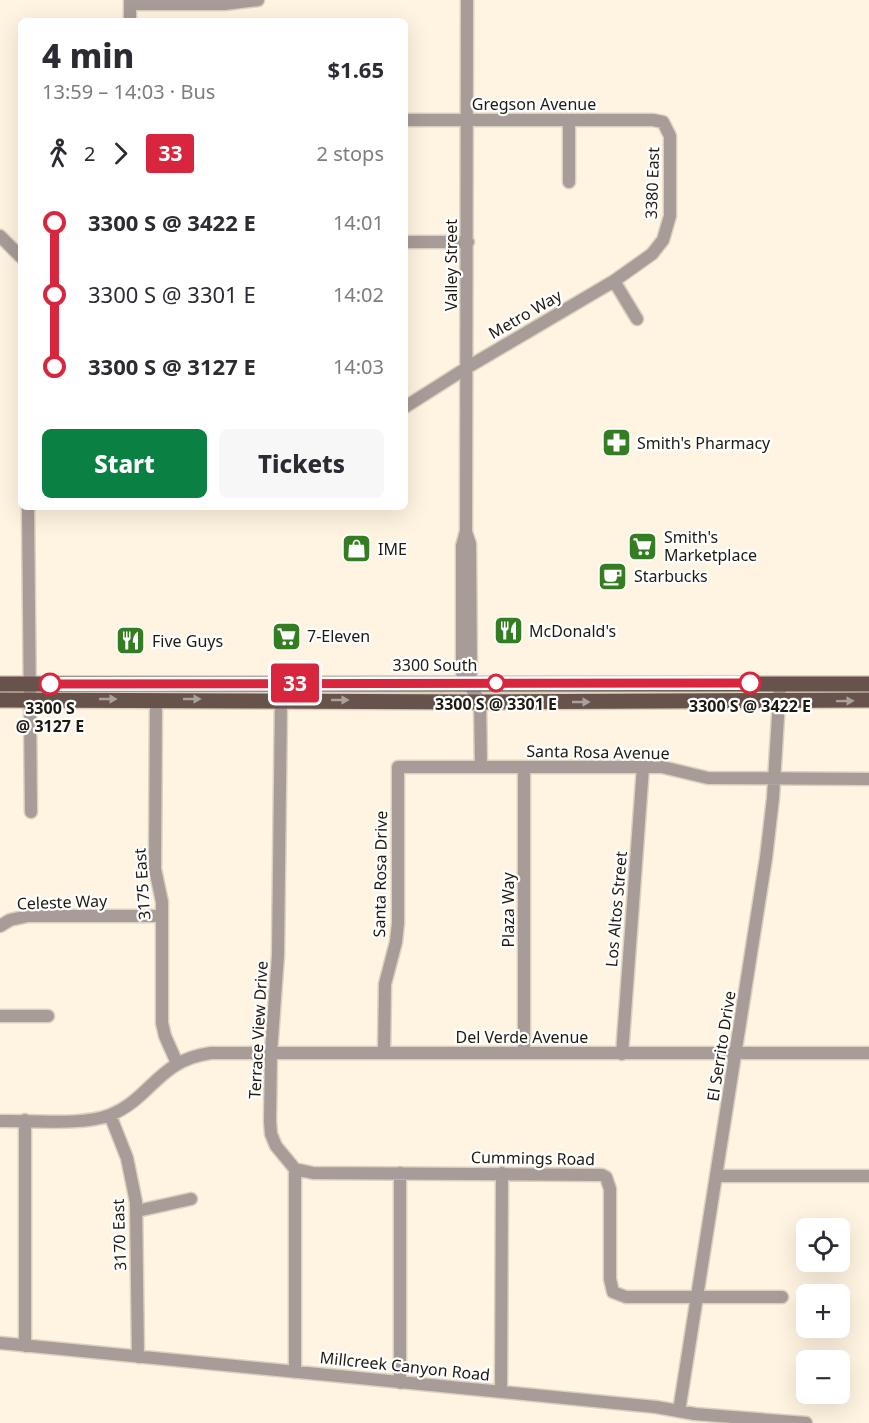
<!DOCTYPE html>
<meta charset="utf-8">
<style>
:root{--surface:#fff;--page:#f7f7f7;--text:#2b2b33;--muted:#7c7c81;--accent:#0b8043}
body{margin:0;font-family:"Noto Sans",sans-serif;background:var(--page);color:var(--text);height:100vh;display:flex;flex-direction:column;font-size:22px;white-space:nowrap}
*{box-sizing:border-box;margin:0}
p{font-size:20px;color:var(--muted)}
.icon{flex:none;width:33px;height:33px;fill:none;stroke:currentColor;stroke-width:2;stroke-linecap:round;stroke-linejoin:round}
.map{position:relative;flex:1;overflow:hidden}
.sheet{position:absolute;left:18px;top:18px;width:390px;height:492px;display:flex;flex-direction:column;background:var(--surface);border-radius:9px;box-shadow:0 6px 24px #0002}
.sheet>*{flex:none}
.badge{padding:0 12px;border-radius:4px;font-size:21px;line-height:39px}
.buttons{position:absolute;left:796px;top:1218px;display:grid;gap:12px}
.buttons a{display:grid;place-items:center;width:54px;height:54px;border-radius:9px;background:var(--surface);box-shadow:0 6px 24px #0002;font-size:30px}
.map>.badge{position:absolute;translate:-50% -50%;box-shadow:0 0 0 3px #fff}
.legs{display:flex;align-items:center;gap:9px;height:66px;padding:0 24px;font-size:20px}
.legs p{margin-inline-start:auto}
.summary{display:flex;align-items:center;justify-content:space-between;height:102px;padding:0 24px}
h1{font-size:33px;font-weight:800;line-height:45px}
.cta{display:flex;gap:12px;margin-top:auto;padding:12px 24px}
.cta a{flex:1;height:69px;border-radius:9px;background:var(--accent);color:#fff;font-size:24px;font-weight:800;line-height:69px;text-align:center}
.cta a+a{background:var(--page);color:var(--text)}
ul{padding:0 24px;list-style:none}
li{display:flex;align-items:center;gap:21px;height:72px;font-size:22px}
li i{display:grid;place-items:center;width:9px;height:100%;margin:0 8px;background:currentColor}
li i::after{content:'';width:15px;height:15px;margin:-8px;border:4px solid;border-radius:50%;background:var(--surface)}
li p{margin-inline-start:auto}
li:first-child i{background:linear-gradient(#0000 50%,currentColor 0)}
li:last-child i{background:linear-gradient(currentColor 50%,#0000 0)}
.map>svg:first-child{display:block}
</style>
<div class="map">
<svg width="869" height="1423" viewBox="0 0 869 1423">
<rect width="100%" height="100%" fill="#fff4e1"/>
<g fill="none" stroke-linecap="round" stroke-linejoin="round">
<defs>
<path id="minor" d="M130,0V21
M467,0L466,531L462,546V673L480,702L481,767
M130,4H224L258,0
M405,120H653L663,122L670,136V216L663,240L652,254L614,281L468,367L405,407
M569,120V182
M0,236L21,257
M405,242H468
M614,281L637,319
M28,507L31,812
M466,532L470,544L471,673L467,683
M284,692L281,700L278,955L271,1053L270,1121L271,1134L276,1146L295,1169V1372
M156,699L155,869L162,902V1023L165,1036L177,1063
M0,926L10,920L28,916H162
M0,1016H48
M384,1053L385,984L396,942L398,923V767H662L708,778L869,779
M524,1053V767
M622,1054L643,767
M110,1115L127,1158L136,1202L138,1357
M25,1120V1346
M0,1121C31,1120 82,1126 110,1115C152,1098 158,1060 211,1053H869
M295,1169L313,1173L602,1175L606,1177L610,1189V1279L613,1292L626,1297H782
M716,1176H869
M137,1211L191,1199
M0,1343L656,1407L695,1414L806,1423
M400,1383V1173
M501,1392L502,1173
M679,1411L766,858L773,798L780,684"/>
<path id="major" d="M0,684H869
M0,700L480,702L869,700"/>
</defs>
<use href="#minor" stroke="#dbd1c0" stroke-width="15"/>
<use href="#major" stroke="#dbd1c0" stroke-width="18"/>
<use href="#minor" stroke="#a89c98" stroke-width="12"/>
<use href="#major" stroke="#68534c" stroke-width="15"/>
</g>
<defs><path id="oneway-solid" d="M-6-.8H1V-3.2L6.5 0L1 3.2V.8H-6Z" transform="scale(1.5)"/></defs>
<g fill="#aca09d">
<use href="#oneway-solid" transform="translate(108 699)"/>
<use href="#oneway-solid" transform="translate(192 699)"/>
<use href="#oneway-solid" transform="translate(340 700)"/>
<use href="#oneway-solid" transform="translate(845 701) rotate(-1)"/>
<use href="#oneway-solid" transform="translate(581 702)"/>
</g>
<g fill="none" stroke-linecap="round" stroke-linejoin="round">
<defs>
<path id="line-1" d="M50,684L750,683"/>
</defs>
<use href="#line-1" stroke="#fff" stroke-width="14"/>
<use href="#line-1" stroke="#d7263d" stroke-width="9"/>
</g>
<defs>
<symbol id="pharmacy-square" viewBox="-11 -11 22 22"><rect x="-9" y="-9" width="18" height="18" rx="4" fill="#357d22" stroke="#fff"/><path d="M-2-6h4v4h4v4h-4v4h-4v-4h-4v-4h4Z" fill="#fff"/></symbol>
<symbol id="supermarket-square" viewBox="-11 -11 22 22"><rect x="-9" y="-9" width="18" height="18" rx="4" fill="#357d22" stroke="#fff"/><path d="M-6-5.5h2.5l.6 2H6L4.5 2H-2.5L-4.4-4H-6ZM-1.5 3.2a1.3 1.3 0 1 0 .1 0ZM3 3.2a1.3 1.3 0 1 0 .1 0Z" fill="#fff"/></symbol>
<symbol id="shop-square" viewBox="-11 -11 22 22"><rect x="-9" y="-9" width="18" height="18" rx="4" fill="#357d22" stroke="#fff"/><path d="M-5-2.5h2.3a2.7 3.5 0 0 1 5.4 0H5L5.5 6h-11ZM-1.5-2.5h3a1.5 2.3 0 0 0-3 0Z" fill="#fff"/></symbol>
<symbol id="cafe-square" viewBox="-11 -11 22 22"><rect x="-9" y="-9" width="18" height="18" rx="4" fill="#357d22" stroke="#fff"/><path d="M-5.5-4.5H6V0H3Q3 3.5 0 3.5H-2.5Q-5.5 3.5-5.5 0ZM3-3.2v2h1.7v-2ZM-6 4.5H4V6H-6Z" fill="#fff"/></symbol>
<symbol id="restaurant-square" viewBox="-11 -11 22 22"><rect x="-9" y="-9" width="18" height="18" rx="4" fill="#357d22" stroke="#fff"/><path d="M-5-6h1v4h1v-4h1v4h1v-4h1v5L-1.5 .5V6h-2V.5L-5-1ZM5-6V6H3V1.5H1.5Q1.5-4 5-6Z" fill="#fff"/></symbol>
</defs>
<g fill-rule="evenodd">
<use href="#pharmacy-square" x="600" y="426" width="33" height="33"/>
<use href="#supermarket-square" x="626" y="530" width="33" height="33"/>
<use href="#shop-square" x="340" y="532" width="33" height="33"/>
<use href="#cafe-square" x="596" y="560" width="33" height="33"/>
<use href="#restaurant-square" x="492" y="614" width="33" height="33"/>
<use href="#supermarket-square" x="270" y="620" width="33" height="33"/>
<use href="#restaurant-square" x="114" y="624" width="33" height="33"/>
</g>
<g fill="#fff" stroke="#d7263d" stroke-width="3">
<circle cx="496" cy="683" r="8"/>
<circle cx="750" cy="683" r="10"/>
<circle cx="50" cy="684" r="10"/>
</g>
<g text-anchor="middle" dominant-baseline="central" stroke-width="4.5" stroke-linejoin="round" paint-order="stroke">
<g font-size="16" fill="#1f1a11" stroke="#fff">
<text x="534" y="104">Gregson Avenue</text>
<text transform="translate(652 183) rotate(-88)">3380 East</text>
<text transform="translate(451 265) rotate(-90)">Valley Street</text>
<text transform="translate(525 314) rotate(-30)">Metro Way</text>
<text x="435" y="665">3300 South</text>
<text transform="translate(598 752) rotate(1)">Santa Rosa Avenue</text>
<text transform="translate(380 874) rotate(-89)">Santa Rosa Drive</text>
<text transform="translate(142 884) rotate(-94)">3175 East</text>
<text transform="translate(62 902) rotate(-2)">Celeste Way</text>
<text transform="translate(616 909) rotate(-85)">Los Altos Street</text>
<text transform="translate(508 910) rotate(-90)">Plaza Way</text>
<text transform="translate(258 1030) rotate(-87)">Terrace View Drive</text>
<text x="522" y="1037">Del Verde Avenue</text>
<text transform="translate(721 1046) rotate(-81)">El Serrito Drive</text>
<text transform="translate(533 1158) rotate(1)">Cummings Road</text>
<text transform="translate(119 1235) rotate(-92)">3170 East</text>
<text transform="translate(405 1366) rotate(6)">Millcreek Canyon Road</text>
</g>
<g font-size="16" fill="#1f1a11" stroke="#fff" text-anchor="start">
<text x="637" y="443">Smith's Pharmacy</text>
<text x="664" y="537">Smith's<tspan x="664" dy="18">Marketplace</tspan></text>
<text x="378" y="549">IME</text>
<text x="634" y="576">Starbucks</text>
<text x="529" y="631">McDonald's</text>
<text x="307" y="636">7-Eleven</text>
<text x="152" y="641">Five Guys</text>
</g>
<g font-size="16" font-weight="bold" fill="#1f1a11" stroke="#fff">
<text x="496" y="704">3300 S @ 3301 E</text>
<text x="750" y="706">3300 S @ 3422 E</text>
<text x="50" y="708">3300 S<tspan x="50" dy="18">@ 3127 E</tspan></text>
</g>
</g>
</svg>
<div class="buttons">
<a><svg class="icon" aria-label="locate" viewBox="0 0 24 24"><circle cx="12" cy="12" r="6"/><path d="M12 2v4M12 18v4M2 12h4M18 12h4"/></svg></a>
<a>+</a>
<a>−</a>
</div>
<b class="badge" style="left:295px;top:683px;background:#d7263d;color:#fff">33</b>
<section class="sheet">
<div class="summary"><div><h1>4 min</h1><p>13:59 – 14:03 · Bus</p></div><b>$1.65</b></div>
<div class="legs"><svg class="icon" aria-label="walk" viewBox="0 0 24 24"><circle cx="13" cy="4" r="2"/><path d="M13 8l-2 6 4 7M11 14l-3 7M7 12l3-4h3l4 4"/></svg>2<svg class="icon" aria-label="forward" viewBox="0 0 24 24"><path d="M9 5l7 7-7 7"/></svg><b class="badge" style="background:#d7263d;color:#fff">33</b><p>2 stops</p></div>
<ul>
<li><i style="color:#d7263d"></i><b>3300 S @ 3422 E</b><p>14:01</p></li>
<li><i style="color:#d7263d"></i><span>3300 S @ 3301 E</span><p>14:02</p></li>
<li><i style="color:#d7263d"></i><b>3300 S @ 3127 E</b><p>14:03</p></li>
</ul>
<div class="cta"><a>Start</a><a>Tickets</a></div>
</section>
</div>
